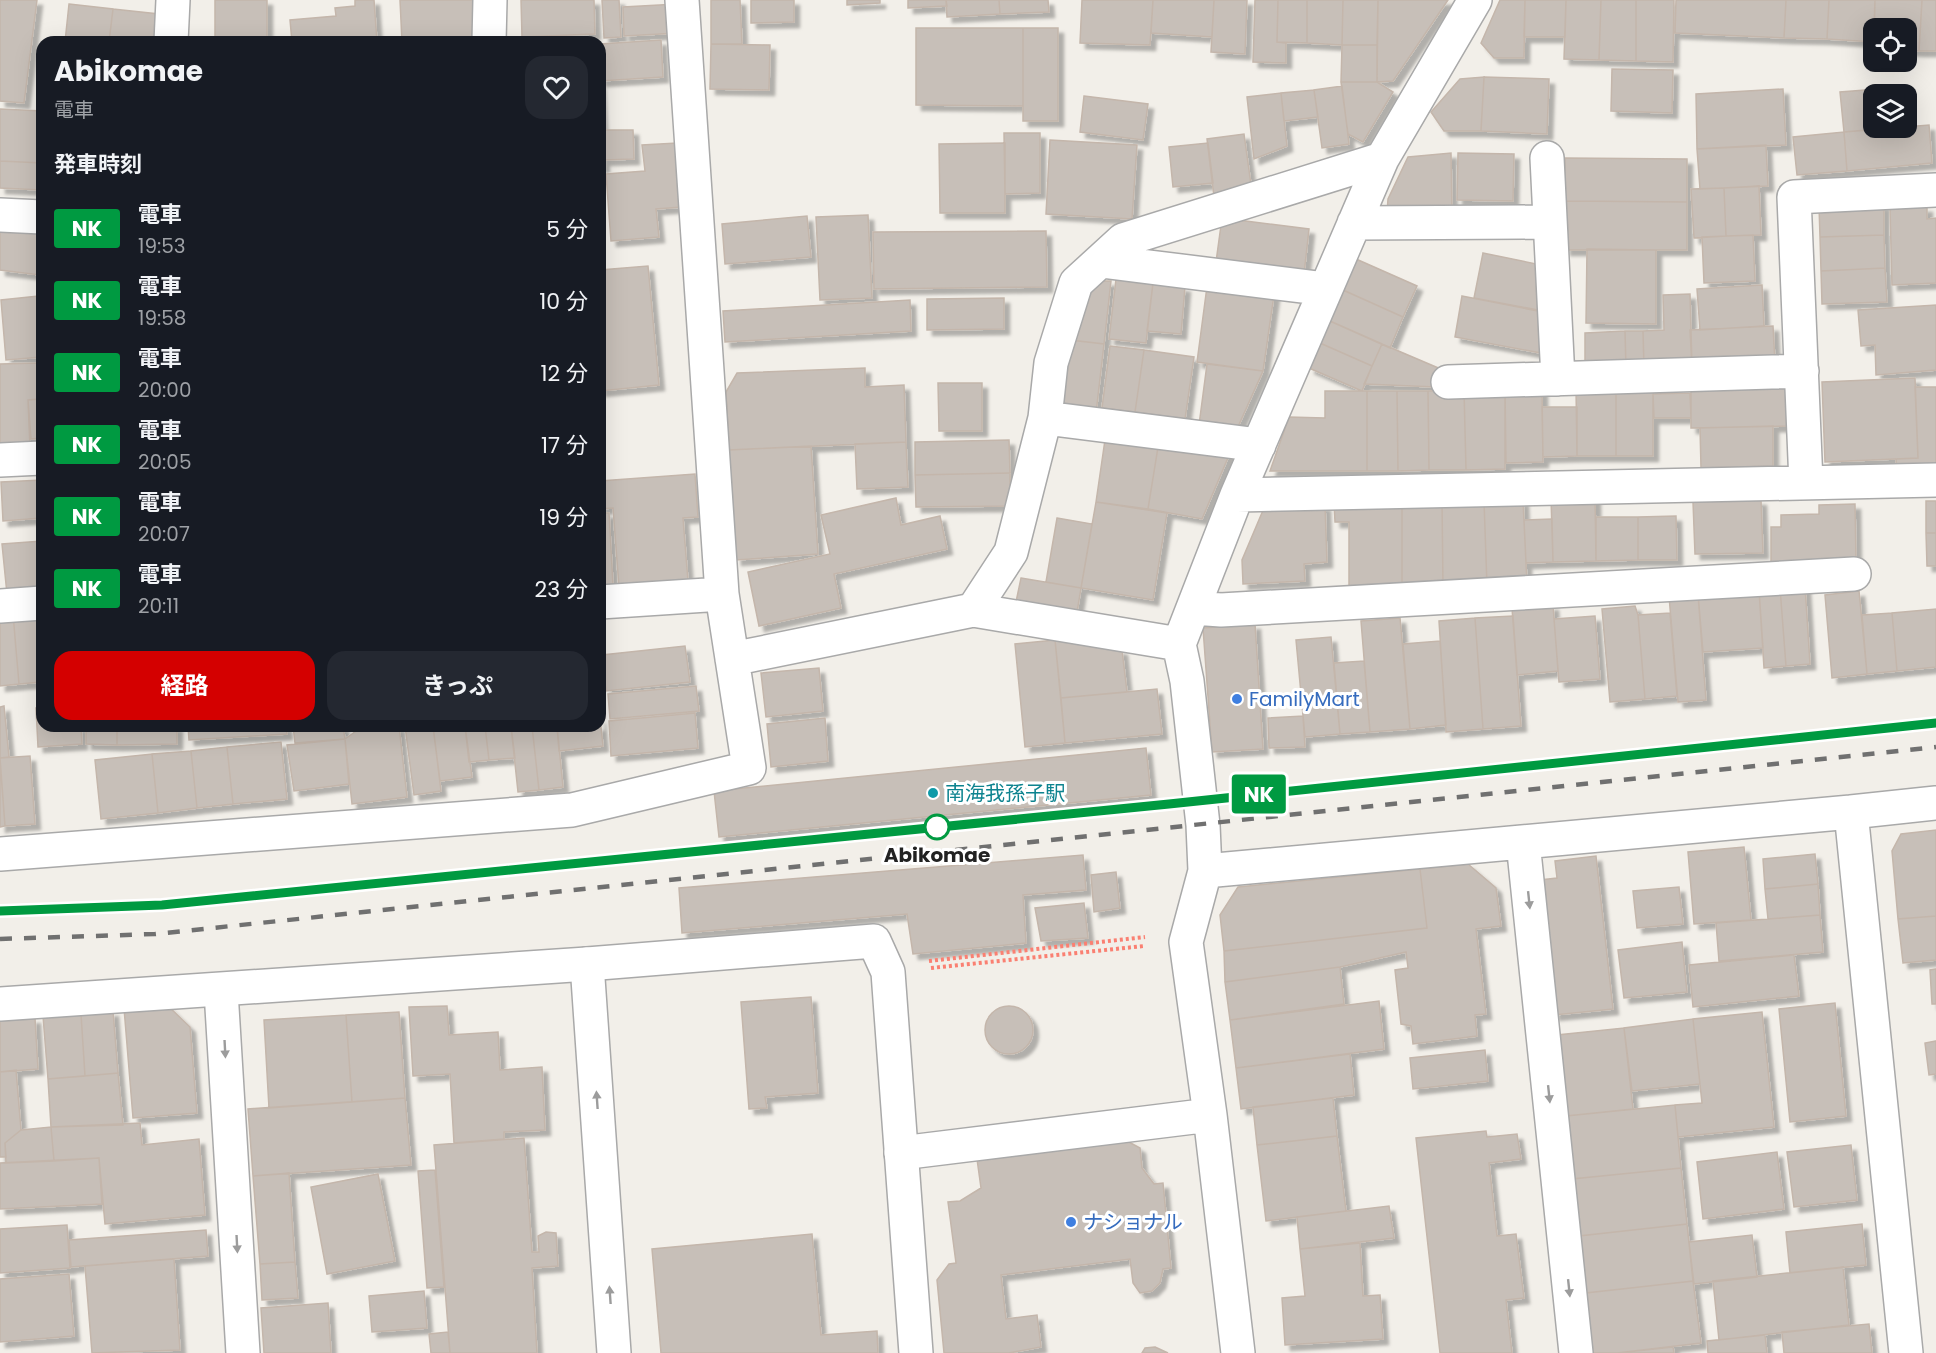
<!DOCTYPE html>
<html lang="ja">
<meta charset="utf-8">
<style>
:root{--surface:#171b24;--page:#242831;--text:#f1f3f6;--muted:#9ea1a6;--accent:#d40000}
body{margin:0;font-family:Poppins,"Noto Sans JP",sans-serif;background:var(--page);color:var(--text);height:100vh;display:flex;flex-direction:column;font-size:22px;white-space:nowrap}
*{box-sizing:border-box;margin:0}
p{font-size:20px;color:var(--muted)}
.icon{flex:none;width:33px;height:33px;fill:none;stroke:currentColor;stroke-width:2;stroke-linecap:round;stroke-linejoin:round}
.map{position:relative;flex:1;overflow:hidden}
.details{position:absolute;left:36px;top:36px;width:570px;height:696px;display:flex;flex-direction:column;background:var(--surface);border-radius:18px;box-shadow:0 6px 24px #0002}
.details>*{flex:none}
.badge{padding:0 12px;border-radius:4px;font-size:21px;line-height:39px}
.tools{position:absolute;left:1863px;top:18px;display:grid;gap:12px}
.tools a{display:grid;place-items:center;width:54px;height:54px;border-radius:12px;background:var(--surface);box-shadow:0 6px 24px #0002;font-size:30px}
.map>.badge{position:absolute;translate:-50% -50%;box-shadow:0 0 0 3px #fff}
h2{padding:0 18px;font-size:22px;line-height:54px}
.round{display:grid;place-items:center;flex:none;width:63px;height:63px;border-radius:18px;background:var(--page)}
.headline{display:flex;align-items:center;justify-content:space-between;height:102px;padding:0 18px}
h1{font-size:28px;font-weight:700;line-height:45px}
.action{display:flex;gap:12px;margin-top:auto;padding:12px 18px}
.action a{flex:1;height:69px;border-radius:18px;background:var(--accent);color:#fff;font-size:24px;font-weight:700;line-height:69px;text-align:center}
.action a+a{background:var(--page);color:var(--text)}
ul{padding:0;list-style:none}
li{display:flex;align-items:center;gap:18px;height:72px;padding:0 18px}
li div{flex:1}
li b{display:block;font-size:22px}
li em{font-style:normal}
li .badge{min-width:66px;font-weight:700;text-align:center}
.map>svg:first-child{display:block}
</style>
<div class="map">
<svg width="1936" height="1353" viewBox="0 0 1936 1353">
<defs>
<filter id="shadow"><feDropShadow dx="5.5" dy="5.5" stdDeviation="1.5" flood-color="#0004"/></filter>
</defs>
<rect width="100%" height="100%" fill="#f2efe9"/>
<path fill="#c7bfb8" stroke="#c4b6ab" stroke-width="1.5" filter="url(#shadow)" d="M0,0H37L24,103L0,101Z
M215,0H267V42H183V39L215,38Z
M355,0H374L377,42H292L290,20L336,16L335,8L355,6Z
M400,0H473L475,42H402Z
M521,0H594L595,34L522,37Z
M602,0H619L621,37L604,38Z
M711,0H740L742,44H711Z
M751,0H794V22L751,23Z
M847,0H880V3L847,5Z
M908,0H946L947,6L908,8Z
M946,0H999L1000,14L947,17Z
M999,0H1048L1049,12L1000,14Z
M1082,0H1153L1150,45L1080,43Z
M1153,0H1214L1212,37L1151,33Z
M1214,0H1247L1245,54L1211,52Z
M1255,0H1278L1277,42L1286,43V63L1253,62Z
M1278,0H1307V43L1277,42Z
M1307,0H1343L1342,45L1307,43Z
M1343,0H1378L1377,45H1342Z
M1378,0H1448L1393,81L1377,82Z
M1500,0H1525L1524,58H1494L1481,43Z
M1525,0H1566L1565,37H1524Z
M1566,0H1601L1599,60L1564,59Z
M1601,0H1636V61L1599,60Z
M1636,0H1674L1673,62L1636,61Z
M1676,0H1786L1784,38L1675,33Z
M1786,0H1829L1827,39L1784,38Z
M1829,0H1875L1874,42L1827,39Z
M1875,0H1922L1919,51L1906,50V28H1874Z
M1922,0H1936V51H1919Z
M69,4L113,9L109,42H65Z
M677,4L678,33L624,36L623,7Z
M113,9L159,14L157,42H109Z
M916,28H1023V106L916,105Z
M1023,28H1058V121H1023Z
M661,40L663,77L600,81V44Z
M711,44L770,45L769,90L710,89Z
M1342,45H1377V82H1341Z
M1612,69L1673,70L1672,113L1611,111Z
M1484,77L1549,79L1547,134L1481,131Z
M1484,77L1481,131H1444L1431,112L1460,79Z
M1341,82H1377L1393,92L1363,142L1348,134Z
M600,83L604,167H600Z
M1342,86L1349,144L1322,148L1314,90Z
M1904,87L1905,94H1874V128H1896L1844,132L1840,92Z
M1783,89L1786,145L1697,149L1696,94Z
M1314,90L1318,117L1284,121L1281,93Z
M1281,93L1287,146L1254,159L1247,97Z
M1084,96L1148,104L1143,140L1080,132Z
M0,109L42,111V163L0,161Z
M1929,125L1932,163L1847,171L1844,132Z
M602,130H633L634,159L603,160Z
M1844,132L1847,171L1797,175L1793,137Z
M1004,133H1040V193L1005,194Z
M1244,134L1252,192L1214,197L1207,139Z
M1050,140L1137,145L1132,219L1046,214Z
M677,143L682,207L656,209L659,237L611,241L606,174L645,171L642,145Z
M1005,143V213H940L939,144Z
M1208,143L1213,183L1173,187L1169,147Z
M1766,145L1768,186L1700,189L1697,149Z
M1451,153L1452,213H1387L1388,199L1408,157Z
M1458,153L1514,154L1513,201L1457,200Z
M1565,158L1687,159V202L1565,201Z
M0,161L42,163V190L0,188Z
M1759,186L1761,235L1726,236L1724,188Z
M1724,188L1726,236L1694,238L1691,189Z
M1565,201L1687,202V250H1565Z
M1884,204V235L1820,237L1819,206Z
M1927,207V219L1936,218V283L1892,285L1890,208Z
M868,215L872,298L820,300L816,217Z
M807,216L811,257L725,264L722,224Z
M1222,218L1309,229L1304,274L1216,262Z
M0,230L42,234L40,275L0,270Z
M1046,231L1047,287L874,289L873,232Z
M1753,235L1755,281L1704,283L1702,237Z
M1884,235L1885,268L1821,271L1820,237Z
M1587,249L1656,250V324L1586,323Z
M1483,253L1546,266L1538,310L1474,298Z
M1356,259L1417,286L1403,317L1343,290Z
M648,266L659,385L600,391V270Z
M1885,268L1887,302L1822,304L1821,271Z
M1116,279L1153,283L1146,343L1109,339Z
M1208,279L1275,288L1263,371L1197,362Z
M1100,281H1111L1104,344L1070,340L1080,302Z
M1153,283L1185,287L1181,334L1147,331Z
M1762,285L1764,326L1700,330L1697,289Z
M1343,290L1403,317L1390,348L1330,321Z
M1690,294L1692,367L1644,368L1643,331L1664,330L1663,295Z
M38,296L42,357L6,360L1,300Z
M1462,296L1548,313L1541,353L1455,337Z
M1004,298V329L927,330V299Z
M910,300L911,331L725,342L723,311Z
M1936,305V370L1876,375L1875,345L1861,346L1858,310Z
M1330,321L1382,344L1372,366L1320,343Z
M1773,326L1775,363L1692,367L1690,330Z
M1625,331H1643L1644,368H1626Z
M1625,331L1626,368L1585,370V333Z
M1070,340L1104,344L1096,413L1062,409Z
M1320,343L1372,366L1362,391L1309,368Z
M1382,344L1443,370L1436,387L1364,384Z
M1110,346L1144,350L1135,412L1102,408Z
M1144,350L1194,357L1185,419L1135,412Z
M39,363V399L28,400L30,447L0,449V364Z
M1207,364L1263,371L1237,429L1199,425Z
M865,368V387L904,385L906,442L729,450L726,392L737,373Z
M1915,378L1918,458L1825,462L1822,382Z
M1789,382L1790,426L1691,428V384Z
M938,383H982V431H939Z
M1653,387V456H1616V388Z
M1915,387H1936V470L1897,471L1896,459L1918,458Z
M1576,388H1616V456H1577Z
M1542,389L1543,462L1506,463L1505,390Z
M1464,390L1466,470H1429L1428,391Z
M1464,390H1505V469L1466,470Z
M1325,391H1367V471H1270L1289,417L1325,418Z
M1367,391H1397L1398,471H1367Z
M1397,391H1428L1429,470L1398,471Z
M1690,393L1691,418H1654L1653,394Z
M39,399H42V438L31,439L28,400Z
M1542,407H1577V456L1543,457Z
M1773,426V466L1701,468L1700,428Z
M1106,433L1159,441L1148,509L1096,502Z
M1009,440L1010,473L915,475V442Z
M1159,441L1230,453L1202,519L1148,509Z
M906,442L908,487L857,489L855,444Z
M811,446L818,554L736,560L729,450Z
M1010,473V506L916,507L915,475Z
M695,474L698,517L683,518L688,581L619,587L613,508L600,509V481Z
M42,480V518L3,521L1,482Z
M1595,496L1596,561L1553,562L1551,498Z
M896,498L901,525L940,516L947,549L834,574L841,608L759,626L748,572L830,554L821,515Z
M1523,500L1527,584L1487,586L1484,501Z
M1761,500L1763,553L1695,554L1693,502Z
M1484,501L1487,586L1443,587L1442,502Z
M1926,501H1936V533H1926Z
M1096,502L1167,513L1153,600L1081,588Z
M1402,502V587L1349,589V522H1335L1334,503Z
M1402,502H1442L1443,587H1402Z
M1855,504L1856,560L1771,563V527H1781V515L1819,514V505Z
M1325,505L1327,562L1304,564L1305,581L1243,584L1242,560L1264,508Z
M600,513H609L613,585L600,586Z
M1676,516L1677,560H1638V517Z
M1596,517H1638V560L1596,561Z
M1057,518L1092,524L1081,588L1046,582Z
M1552,519L1553,562L1526,563L1524,520Z
M1926,533H1936V566H1927Z
M42,541V591L7,594L2,544Z
M1021,578L1081,588L1077,612L1016,602Z
M1805,586L1810,664L1786,666L1780,588Z
M1780,588L1786,666L1764,668L1759,590Z
M1759,590L1763,648L1703,652L1698,594Z
M1859,591L1867,674L1832,678L1825,595Z
M1698,594L1706,700L1678,702L1669,596Z
M1553,605L1558,671L1517,675L1512,608Z
M1635,606L1638,615L1645,699L1610,702L1602,609Z
M1936,609V667L1897,671L1892,613Z
M42,612V682L19,684L13,614Z
M1670,613L1677,696L1645,699L1638,615Z
M1892,613L1897,671L1867,674L1862,615Z
M13,614L19,684L0,686V615Z
M1513,616L1521,726L1483,729L1475,618Z
M1595,616L1600,679L1559,682L1554,619Z
M1400,618L1410,729L1370,732L1361,621Z
M1475,618L1483,729L1446,732L1439,621Z
M1255,624L1263,749L1212,752L1203,628Z
M1331,637L1340,734L1305,737L1296,640Z
M1055,640L1122,650L1127,692L1061,698Z
M1055,640L1065,743L1025,747L1015,644Z
M1440,641L1446,725L1410,729L1403,644Z
M685,646L690,682L606,691L602,655Z
M1364,661L1370,732L1340,734L1334,663Z
M819,668L823,711L766,717L761,673Z
M696,686L699,711L610,719L608,694Z
M1157,689L1162,734L1065,743L1061,698Z
M4,706L9,757L0,758V707Z
M36,708H42V726H81L82,744L38,747Z
M695,713L698,748L611,756L609,721Z
M1303,716L1305,747L1269,748L1268,718Z
M600,718L603,746L559,751L557,726H600Z
M825,718L828,761L771,767L767,724Z
M86,726H117V745L86,744Z
M117,726H177V744L117,745Z
M188,726H286L287,734L189,740Z
M293,726H343L345,739L295,743Z
M363,726H399L407,797L352,804L345,739Z
M405,726H433L441,791L414,795Z
M433,726H465L472,777L440,781Z
M465,726H485L489,760L469,762Z
M485,726H511L515,758L489,760Z
M511,726H532L539,790L518,792Z
M532,726H557L563,787L539,790Z
M345,739L349,784L294,791L287,745Z
M281,742L287,799L233,804L227,747Z
M227,747L233,804L197,808L191,751Z
M1146,748L1151,795L719,837L714,791Z
M191,751L197,808L158,813L152,754Z
M152,754L158,813L101,819L95,760Z
M30,756L35,824L5,826L0,758Z
M0,760L5,826L0,827Z
M1936,830V916L1898,919L1892,851L1901,834Z
M1744,847L1751,920L1694,924L1688,852Z
M1815,854L1818,884L1765,889L1763,859Z
M1083,855L1086,890L1023,895L1026,943L913,954L907,914L682,933L679,888Z
M1596,856L1613,1009L1554,1015L1540,880L1557,878L1555,861Z
M1468,864L1496,888L1501,926L1476,929L1486,1014L1475,1015L1477,1036L1413,1044L1411,1026L1401,1024L1395,970L1408,968L1406,952L1340,967L1225,982L1224,951L1427,928L1420,869Z
M1420,869L1427,928L1224,951L1220,915L1238,887Z
M1116,872L1120,908L1094,912L1091,875Z
M1818,884L1820,915L1768,919L1765,889Z
M1679,887L1683,924L1637,928L1633,891Z
M1084,903L1088,938L1041,941L1035,908Z
M1820,915L1823,952L1719,961L1716,923Z
M1936,916V960L1903,963L1898,919Z
M1682,942L1687,992L1624,998L1618,950Z
M1794,955L1799,996L1693,1007L1689,965Z
M1340,967L1344,1004L1230,1020L1225,982Z
M1936,969V1004H1932L1930,970Z
M811,997L818,1093L765,1097L767,1108L749,1109L741,1002Z
M1379,1001L1384,1049L1236,1068L1230,1020Z
M1835,1003L1846,1116L1790,1122L1779,1009Z
M167,1005L190,1027L197,1113L133,1118L124,1008Z
M447,1006L449,1035L498,1032L500,1070L542,1067L545,1130L504,1132V1139L454,1143L450,1074L413,1076L409,1007Z
M985 1030a24 24 0 1 1 48 0a24 24 0 1 1-48 0Z
M113,1011L118,1073L85,1076L81,1014Z
M399,1012L405,1098L352,1102L346,1015Z
M1762,1012L1774,1127L1678,1137L1675,1105L1702,1103L1693,1019Z
M81,1014L85,1076L48,1079L43,1016Z
M346,1015L352,1102L269,1108L264,1020Z
M35,1018L38,1069L0,1072V1021Z
M1693,1019L1700,1084L1632,1091L1624,1028Z
M1624,1028L1633,1109L1566,1116L1557,1035Z
M1936,1041V1074L1929,1075L1925,1043Z
M1485,1050L1488,1081L1413,1089L1410,1058Z
M1350,1054L1354,1095L1241,1109L1236,1068Z
M16,1070L21,1130L5,1143L6,1157H0V1072Z
M118,1073L123,1125L51,1127L48,1079Z
M405,1098L411,1165L253,1176L248,1109Z
M1333,1098L1337,1136L1257,1145L1253,1107Z
M1675,1105L1681,1168L1572,1179L1566,1116Z
M140,1123L142,1145L199,1139L205,1215L105,1224L99,1158L54,1161L51,1127Z
M51,1127L54,1161L6,1163L5,1143L21,1130Z
M1486,1131L1487,1137L1517,1134L1521,1159L1489,1163L1497,1236L1516,1234L1524,1298L1506,1300L1512,1353H1440L1416,1138Z
M1337,1136L1346,1211L1266,1221L1257,1145Z
M524,1138L532,1252H539L538,1236L546,1232L556,1233L558,1266L532,1268L537,1353H450L434,1145Z
M1125,1140L1140,1148L1142,1168L1154,1184L1163,1183L1171,1268L1163,1269L1160,1283L1152,1291L1140,1293L1133,1283L1130,1259L1001,1275L1006,1319L1037,1315L1041,1347L1009,1353H944L937,1280L949,1264L956,1263L948,1202L960,1201L981,1188L977,1159Z
M1851,1145L1857,1200L1794,1207L1787,1152Z
M1777,1152L1784,1209L1703,1219L1697,1162Z
M99,1158L102,1204L0,1209V1163Z
M1681,1168L1687,1224L1579,1236L1572,1179Z
M435,1170L444,1287L427,1288L418,1171Z
M289,1173L295,1262L260,1264L253,1176Z
M378,1174L395,1261L327,1274L311,1187Z
M1389,1206L1394,1238L1300,1249L1297,1217Z
M1687,1224L1693,1281L1586,1293L1579,1236Z
M1862,1224L1866,1265L1790,1273L1786,1232Z
M67,1225L70,1268L0,1273V1229Z
M206,1230L208,1256L71,1267L69,1240Z
M812,1234L821,1335L877,1331L878,1353H661L652,1249Z
M1752,1235L1757,1277L1694,1284L1689,1242Z
M1360,1243L1363,1296L1380,1295L1383,1339L1285,1345L1282,1298L1305,1296L1300,1249Z
M174,1259L180,1350L92,1353L85,1266Z
M295,1262L298,1298L262,1300L260,1264Z
M1843,1267L1849,1325L1719,1340L1713,1281Z
M69,1274L74,1336L0,1342V1279Z
M1693,1281L1701,1343L1617,1353H1593L1586,1293Z
M424,1291L427,1328L372,1332L369,1296Z
M328,1303L331,1353H264L261,1308Z
M1869,1324L1872,1353H1784L1782,1332Z
M448,1332L450,1353H431L429,1334Z
M1765,1335L1767,1353H1708L1707,1341Z
M1155,1347L1168,1353H1142L1145,1348Z
M1673,1347L1674,1353H1617Z"/>
<g fill="none" stroke-linecap="round" stroke-linejoin="round">
<defs>
<path id="minor" d="M171,42L173,0
M489,42L490,0
M1547,158L1558,379
M0,215L42,217
M1354,223L1550,222
M1101,261L1326,289
M1448,382L1802,371
M1045,418L1259,445
M0,460L42,458
M1806,483L1794,197L1936,190
M1237,495L1936,480
M600,602L722,594
M0,606L42,603
M1193,608L1221,610L1854,574
M973,610L1011,552L1045,418L1051,363L1076,283L1123,240L1382,159
M732,659L973,610L1179,644
M1523,842L1576,1353
M0,854L572,810L749,768L722,594L682,0
M1205,871L1851,812
M587,964L614,1353
M221,991L243,1353
M901,1153L1210,1115
M1238,1353L1210,1115L1186,942L1205,871L1203,825L1187,681L1179,644L1237,495L1382,159L1475,0
M1906,1353L1851,812L1936,803"/>
<path id="tertiary" d="M0,1004L587,964L874,941L888,972L916,1353"/>
</defs>
<use href="#minor" stroke="#a9a9a9" stroke-width="36"/>
<use href="#tertiary" stroke="#a9a9a9" stroke-width="36"/>
<path stroke="#fa8072" stroke-width="4" stroke-dasharray="3 3" stroke-linecap="butt" d="M929,961L1145,937
M931,968L1144,946"/>
<use href="#minor" stroke="#fff" stroke-width="33"/>
<use href="#tertiary" stroke="#fff" stroke-width="33"/>
<path stroke="#707070" stroke-width="4.5" stroke-dasharray="12 12" stroke-linecap="butt" d="M0,911L162,905L1169,804L1936,723
M0,939L155,934L1936,747"/>
</g>
<defs><path id="oneway-solid" d="M-6-.8H1V-3.2L6.5 0L1 3.2V.8H-6Z" transform="scale(1.5)"/></defs>
<g fill="#9c9c9c">
<use href="#oneway-solid" transform="translate(1529 900) rotate(84)"/>
<use href="#oneway-solid" transform="translate(225 1049) rotate(87)"/>
<use href="#oneway-solid" transform="translate(1549 1094) rotate(84)"/>
<use href="#oneway-solid" transform="translate(597 1100) rotate(-94)"/>
<use href="#oneway-solid" transform="translate(237 1244) rotate(87)"/>
<use href="#oneway-solid" transform="translate(1569 1288) rotate(84)"/>
<use href="#oneway-solid" transform="translate(610 1295) rotate(-94)"/>
</g>
<g fill="none" stroke-linecap="round" stroke-linejoin="round">
<defs>
<path id="line" d="M0,911L162,905L1169,804L1936,723"/>
</defs>
<use href="#line" stroke="#fff" stroke-width="14"/>
<use href="#line" stroke="#009a41" stroke-width="9"/>
</g>
<g fill="#3f7fe0" stroke="#fff" stroke-width="2">
<circle cx="1237" cy="699" r="6"/>
<circle cx="1071" cy="1222" r="6"/>
</g>
<circle fill="#0f9aa8" stroke="#fff" stroke-width="2" cx="933" cy="793" r="6"/>
<circle fill="#fff" stroke="#009a41" stroke-width="3" cx="937" cy="827" r="12"/>
<g text-anchor="middle" dominant-baseline="central" stroke-width="6" stroke-linejoin="round" paint-order="stroke">
<g font-size="20" fill="#366cbe" stroke="#fff" text-anchor="start">
<text x="1249" y="699">FamilyMart</text>
<text x="1083" y="1222">ナショナル</text>
</g>
<g font-size="20" fill="#0d838f" stroke="#fff" text-anchor="start">
<text x="945" y="793">南海我孫子駅</text>
</g>
<g font-size="20" font-weight="bold" fill="#222" stroke="#fff">
<text x="937" y="855">Abikomae</text>
</g>
</g>
</svg>
<div class="tools">
<a><svg class="icon" aria-label="locate" viewBox="0 0 24 24"><circle cx="12" cy="12" r="6"/><path d="M12 2v4M12 18v4M2 12h4M18 12h4"/></svg></a>
<a><svg class="icon" aria-label="layers" viewBox="0 0 24 24"><path d="M12 4l9 5-9 5-9-5zM3 14l9 5 9-5"/></svg></a>
</div>
<b class="badge" style="left:1259px;top:794px;background:#009a41;color:#fff">NK</b>
<section class="details">
<div class="headline"><div><h1>Abikomae</h1><p>電車</p></div><a class="round"><svg class="icon" aria-label="heart" viewBox="0 0 24 24"><path d="M12 20l-8-8c-3-5 5-10 8-4 3-6 11-1 8 4z"/></svg></a></div>
<h2>発車時刻</h2>
<ul>
<li><span class="badge" style="background:#009a41;color:#fff">NK</span><div><b>電車</b><p>19:53</p></div><em>5 分</em></li>
<li><span class="badge" style="background:#009a41;color:#fff">NK</span><div><b>電車</b><p>19:58</p></div><em>10 分</em></li>
<li><span class="badge" style="background:#009a41;color:#fff">NK</span><div><b>電車</b><p>20:00</p></div><em>12 分</em></li>
<li><span class="badge" style="background:#009a41;color:#fff">NK</span><div><b>電車</b><p>20:05</p></div><em>17 分</em></li>
<li><span class="badge" style="background:#009a41;color:#fff">NK</span><div><b>電車</b><p>20:07</p></div><em>19 分</em></li>
<li><span class="badge" style="background:#009a41;color:#fff">NK</span><div><b>電車</b><p>20:11</p></div><em>23 分</em></li>
</ul>
<div class="action"><a>経路</a><a>きっぷ</a></div>
</section>
</div>
